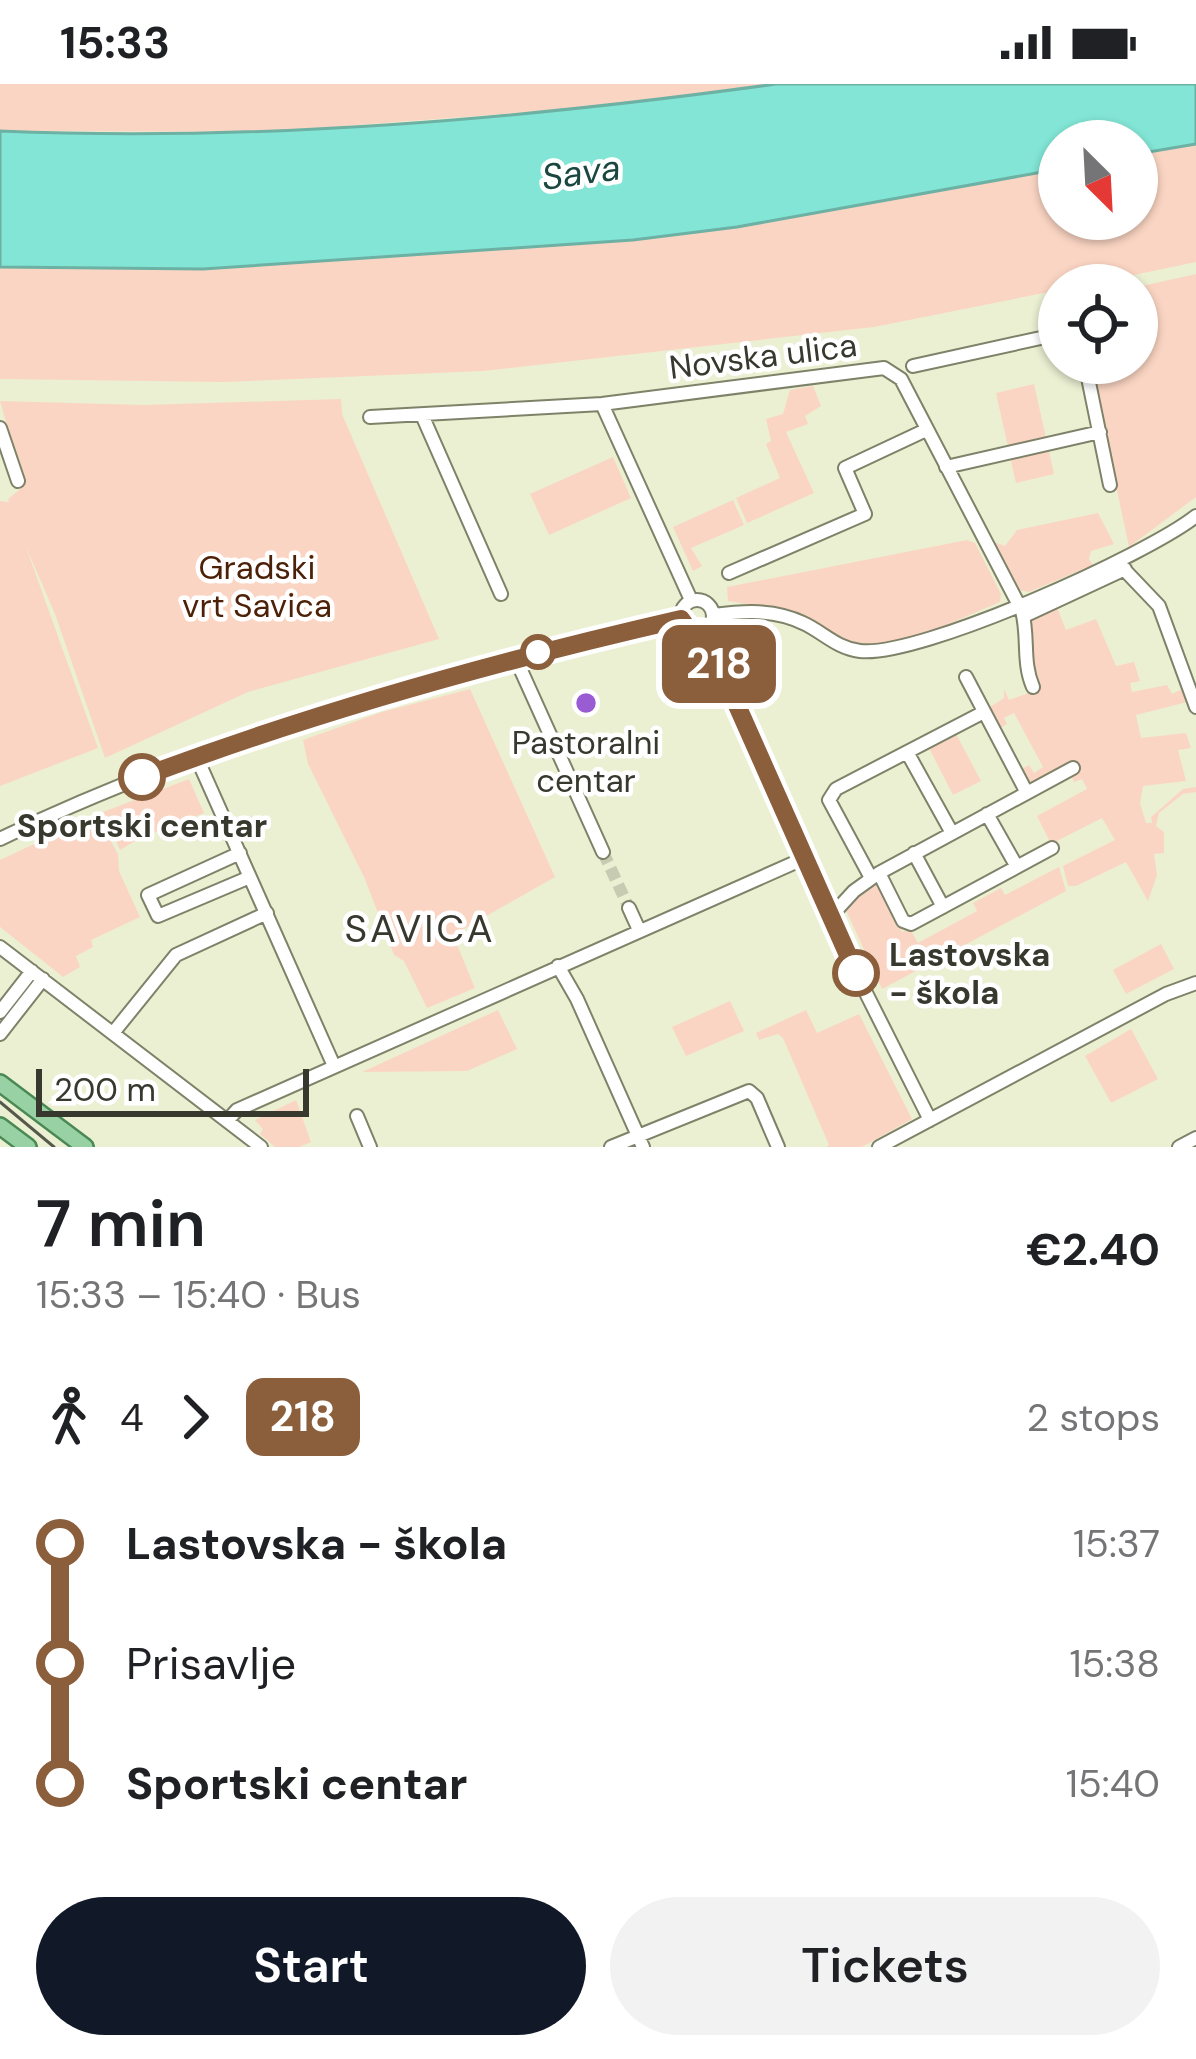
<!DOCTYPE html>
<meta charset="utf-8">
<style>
:root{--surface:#fff;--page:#f2f2f2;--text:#202124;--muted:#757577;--accent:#111827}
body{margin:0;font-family:"DM Sans",sans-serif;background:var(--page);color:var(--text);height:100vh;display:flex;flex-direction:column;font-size:45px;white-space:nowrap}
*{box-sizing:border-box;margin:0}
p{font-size:39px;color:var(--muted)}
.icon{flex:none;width:66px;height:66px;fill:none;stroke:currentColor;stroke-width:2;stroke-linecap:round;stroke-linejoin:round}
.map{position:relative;height:1063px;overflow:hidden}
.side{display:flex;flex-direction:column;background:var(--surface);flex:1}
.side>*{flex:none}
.badge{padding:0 24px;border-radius:18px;font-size:42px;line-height:78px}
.needle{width:78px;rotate:156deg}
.tools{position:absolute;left:1038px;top:36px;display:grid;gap:24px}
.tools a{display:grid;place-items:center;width:120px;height:120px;border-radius:50%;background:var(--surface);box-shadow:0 3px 9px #0004;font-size:60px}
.scale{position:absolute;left:36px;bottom:30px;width:273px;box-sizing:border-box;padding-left:12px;border:6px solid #37392e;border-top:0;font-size:33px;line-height:42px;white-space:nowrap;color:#37392e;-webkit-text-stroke:9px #fff;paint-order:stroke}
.map>.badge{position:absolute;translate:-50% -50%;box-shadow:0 0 0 6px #fff}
.legs{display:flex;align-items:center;gap:18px;height:132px;padding:0 36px;font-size:39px}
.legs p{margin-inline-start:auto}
.headline{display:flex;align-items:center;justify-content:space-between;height:204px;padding:0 36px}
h1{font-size:66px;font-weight:600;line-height:90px}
.button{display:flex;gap:24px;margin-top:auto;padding:24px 36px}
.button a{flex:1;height:138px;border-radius:72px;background:var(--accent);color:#fff;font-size:48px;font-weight:600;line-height:138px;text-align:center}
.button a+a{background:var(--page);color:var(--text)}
ul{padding:0 36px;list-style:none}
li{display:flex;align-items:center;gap:42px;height:120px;font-size:45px}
li i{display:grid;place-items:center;width:18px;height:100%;margin:0 15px;background:currentColor}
li i::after{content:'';width:30px;height:30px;margin:-15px;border:9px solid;border-radius:50%;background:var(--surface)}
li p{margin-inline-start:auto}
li:first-child i{background:linear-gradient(#0000 50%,currentColor 0)}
li:last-child i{background:linear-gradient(currentColor 50%,#0000 0)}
.status{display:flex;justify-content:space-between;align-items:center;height:84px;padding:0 60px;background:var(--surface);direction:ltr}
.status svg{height:33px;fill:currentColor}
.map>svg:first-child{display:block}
</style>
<div class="status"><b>15:33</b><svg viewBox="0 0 49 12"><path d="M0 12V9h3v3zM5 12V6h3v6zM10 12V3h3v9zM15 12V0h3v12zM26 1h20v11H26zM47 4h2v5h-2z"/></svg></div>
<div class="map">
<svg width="1196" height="1063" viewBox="0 0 1196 1063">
<rect width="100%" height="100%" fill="#ebf0d3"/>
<path fill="#fbd5c3" d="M0,0H776L622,21L265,48L0,47Z
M1196,60V178L1086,201H1059V206L874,243L483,287L224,298L0,295V183L203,185L633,156L737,143L1059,85V135H1137V70Z
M1196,190V413L1129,463L1090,279H1137V203Z
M1034,300L1054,390L1016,399L996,309Z
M813,302L821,322L805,332L808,340L786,348L814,409L747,439L736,414L780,394L766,360L771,357L766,335L783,330L790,306Z
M341,315L342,330L439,555L248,608L105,674L55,530L26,463L98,664L0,702V417L9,418L8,415L24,402L0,317L144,321Z
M613,373L631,414L549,451L530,410Z
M733,416L744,441L691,464L702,482L693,487L673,443Z
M1098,429L1114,460L1091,467L1089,475L1093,481L1029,508L1019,506L992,457L1005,462L1017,446Z
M967,456L975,459L1001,510L1000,518L918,553L867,561L845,556L799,529L728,517L727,503Z
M1056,521L1066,546L1096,535L1116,582L1134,578L1140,597L1130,599L1132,608L1167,601L1172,610L1182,605L1187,618L1136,631L1141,654L1186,649L1191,664L1178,666L1186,697L1143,702L1140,719L1146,739H1152L1151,733L1183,705L1196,703V708L1183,710L1159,729L1156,742L1164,748V769L1154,770L1157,791L1148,817L1126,778L1076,802H1068L1063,782L1115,756L1102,734L1051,760L1037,732L1087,705L1082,695L1074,698L1070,689L1078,684L1074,678L1033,700L1027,699L1020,686L1029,681L1034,689L1043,683L1014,629L1004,634L1007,640L998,645L987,625L1004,614V605L1009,616L1037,606L1029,587L1031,537Z
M470,605L555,793L453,851L475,904L427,924L404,877L394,871L365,795L308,680L303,656L382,628Z
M955,648L981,697L953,711L928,662Z
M189,695L204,729L140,754L120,766L103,728Z
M96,731L118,770L119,787L140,833L91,856L93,863L76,872L80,883L63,893L0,843V776Z
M1059,783L1066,807L882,905L845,824L876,796L902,848L910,845L918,859L977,827L973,819L1001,804L1005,811Z
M1161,860L1174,885L1126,910L1113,886Z
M730,917L744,947L686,972L672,943Z
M498,926L517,965L467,987L362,988Z
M806,926L817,949L859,930L912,1035L862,1063H826L829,1061L783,954L778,950L759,956L756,949Z
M1131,945L1158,995L1111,1019L1085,972Z
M296,1016L311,1058L300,1063H275L260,1050L263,1045L255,1036Z"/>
<path fill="#82e5d5" stroke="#6cb1a3" stroke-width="3" d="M776,0H1196V60L1137,70V57H1059V85L737,143L633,156L203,185L0,183V47C259,58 520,35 776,0Z"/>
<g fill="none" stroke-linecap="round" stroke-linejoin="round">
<path stroke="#c7cbb2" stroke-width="12" stroke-dasharray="12 6" stroke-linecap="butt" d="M603,768L629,824"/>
<defs>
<path id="minor" d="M1085,279L1110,401
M913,282L1059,250
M602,320L691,516
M422,331L501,510
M370,333L602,320L884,284L901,295L1022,527C1029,553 1022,578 1033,603
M0,344L18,397
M946,383L1100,348
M1117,478L1159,522L1196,623
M729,489L865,430L845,384L926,346
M681 532a16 16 0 1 1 32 0a16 16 0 1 1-32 0Z
M714,531C744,527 774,525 803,539C823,548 836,564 860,567C919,574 1147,471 1196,432
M1024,532L1125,485
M704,547L861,899L930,1036
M515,573L603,768
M966,593L1027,709
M907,668L952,749
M196,672L334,982
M987,730L1017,783
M0,755C216,650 448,591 681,535
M240,769L148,811L158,832L250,793
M914,769L943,823
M879,789L903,837L911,840L1052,764
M871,794L829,716L836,705L984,628
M629,824L639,846
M831,832L854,807L879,789L1073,684
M0,863L261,1063
M558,882L577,915L643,1063
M0,928L32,887
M113,949L176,871L267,829
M0,950L43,895
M357,1032L370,1063
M227,1037L237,1026L805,774
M611,1063L749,1007L757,1014L778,1063
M879,1063L1166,910L1196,899
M1179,1063L1196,1054"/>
<path id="major" d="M0,999L85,1063
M0,1042L28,1063"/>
</defs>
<use href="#minor" stroke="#7e8268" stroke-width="16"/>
<use href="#major" stroke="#4a8854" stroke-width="20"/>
<use href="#minor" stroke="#fff" stroke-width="12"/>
<use href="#major" stroke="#98d1a4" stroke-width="15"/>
<path stroke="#55584a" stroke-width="3" d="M0,1018L54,1063"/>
</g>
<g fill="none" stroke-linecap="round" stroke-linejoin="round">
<defs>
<path id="line-1" d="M142,693C318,627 497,577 681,535L689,546L704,547L856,889"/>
</defs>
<use href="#line-1" stroke="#fff" stroke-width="27"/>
<use href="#line-1" stroke="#8b5e3c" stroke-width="18"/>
</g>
<g fill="#fff" stroke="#8b5e3c" stroke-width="6">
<circle cx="538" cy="568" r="15"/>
<circle cx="142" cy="693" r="21"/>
<circle cx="856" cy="889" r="21"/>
</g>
<circle fill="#9a5cd3" stroke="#fff" stroke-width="4.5" cx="586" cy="619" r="12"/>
<g text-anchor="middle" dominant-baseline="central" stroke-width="9" stroke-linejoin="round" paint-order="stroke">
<g font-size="33" fill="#37392e" stroke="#fff">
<text transform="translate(763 272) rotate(-7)">Novska ulica</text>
</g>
<g font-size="33" fill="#4d2107" stroke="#fff">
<text x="257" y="483">Gradski<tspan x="257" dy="38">vrt Savica</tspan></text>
</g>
<g font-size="33" fill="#37392e" stroke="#fff">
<text x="586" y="658">Pastoralni<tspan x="586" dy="38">centar</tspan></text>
</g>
<g font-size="33" font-weight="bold" fill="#37392e" stroke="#fff">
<text x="142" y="741">Sportski centar</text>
<text x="889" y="870" text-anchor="start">Lastovska<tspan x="889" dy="38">- škola</tspan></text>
</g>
<g font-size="36" font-style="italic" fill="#1b4741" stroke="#fff">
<text transform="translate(581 88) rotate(-8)">Sava</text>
</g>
<g font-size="39" letter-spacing="3" fill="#37392e" stroke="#fff">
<text x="420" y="844">SAVICA</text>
</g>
</g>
</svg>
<div class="tools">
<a><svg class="needle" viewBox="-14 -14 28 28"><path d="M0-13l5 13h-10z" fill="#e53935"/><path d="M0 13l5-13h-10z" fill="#757577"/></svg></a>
<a><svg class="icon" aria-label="locate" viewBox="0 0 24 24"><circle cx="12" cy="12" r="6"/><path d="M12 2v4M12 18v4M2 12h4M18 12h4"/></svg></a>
</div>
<div class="scale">200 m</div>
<b class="badge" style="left:719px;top:580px;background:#8b5e3c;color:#fff">218</b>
</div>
<section class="side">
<div class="headline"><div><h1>7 min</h1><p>15:33 – 15:40 · Bus</p></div><b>€2.40</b></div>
<div class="legs"><svg class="icon" aria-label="walk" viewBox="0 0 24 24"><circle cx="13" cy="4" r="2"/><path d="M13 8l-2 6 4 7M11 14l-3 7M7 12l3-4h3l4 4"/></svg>4<svg class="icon" aria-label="forward" viewBox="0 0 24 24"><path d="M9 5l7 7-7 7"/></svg><b class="badge" style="background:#8b5e3c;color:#fff">218</b><p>2 stops</p></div>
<ul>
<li><i style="color:#8b5e3c"></i><b>Lastovska - škola</b><p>15:37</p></li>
<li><i style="color:#8b5e3c"></i><span>Prisavlje</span><p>15:38</p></li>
<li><i style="color:#8b5e3c"></i><b>Sportski centar</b><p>15:40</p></li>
</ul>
<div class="button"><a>Start</a><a>Tickets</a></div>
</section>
